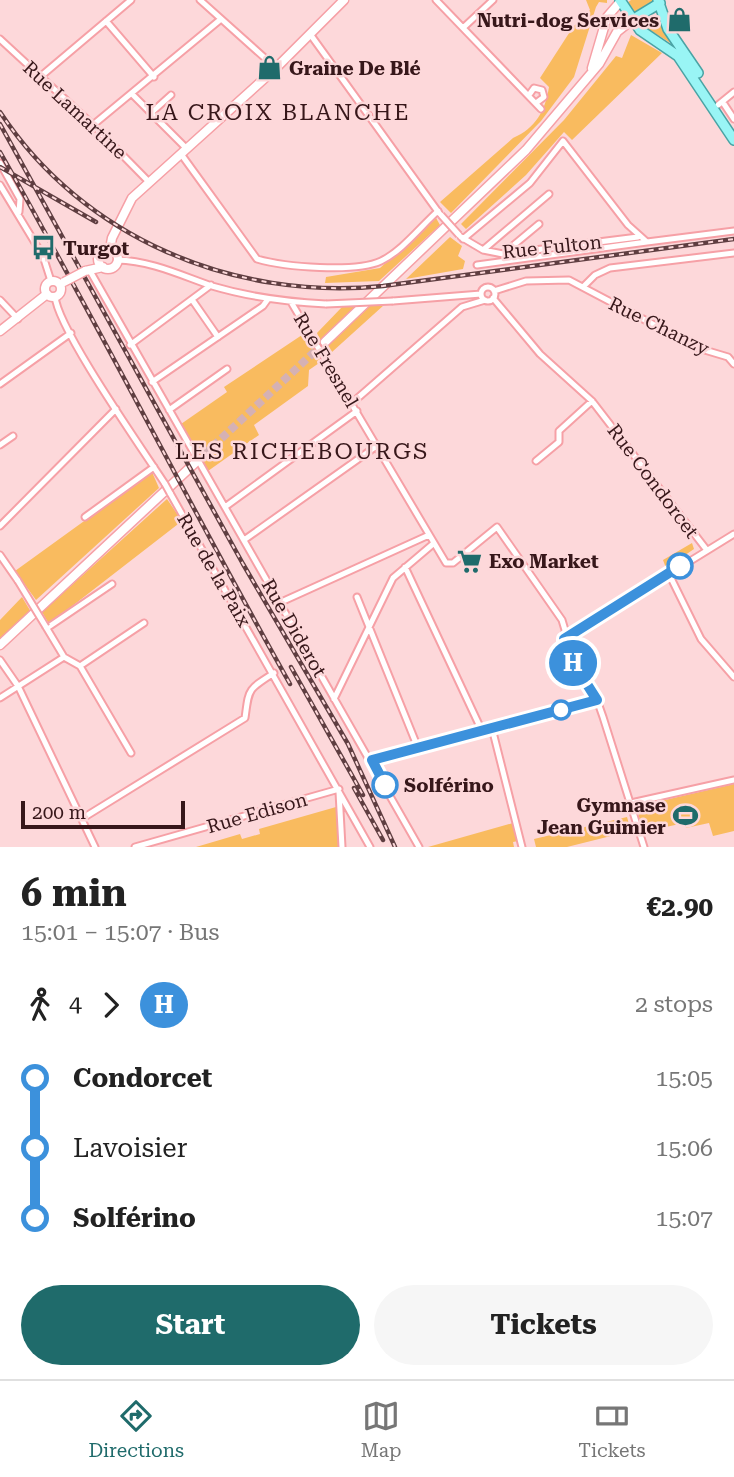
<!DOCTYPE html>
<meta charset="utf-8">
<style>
:root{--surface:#fff;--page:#f6f6f6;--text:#222;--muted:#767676;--line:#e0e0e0;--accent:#1f6b6b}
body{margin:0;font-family:"Roboto Serif",serif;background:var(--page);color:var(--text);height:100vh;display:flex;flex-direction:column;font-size:26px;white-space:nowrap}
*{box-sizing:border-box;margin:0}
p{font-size:23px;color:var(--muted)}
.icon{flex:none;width:38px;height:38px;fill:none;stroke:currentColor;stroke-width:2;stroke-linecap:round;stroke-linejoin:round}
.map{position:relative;height:847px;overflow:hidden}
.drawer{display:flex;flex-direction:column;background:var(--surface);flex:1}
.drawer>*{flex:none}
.badge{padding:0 14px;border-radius:23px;font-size:24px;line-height:46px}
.scale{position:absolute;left:21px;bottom:18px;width:164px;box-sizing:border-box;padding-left:7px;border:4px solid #37171a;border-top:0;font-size:19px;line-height:24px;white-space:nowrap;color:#37171a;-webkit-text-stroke:5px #fdd8da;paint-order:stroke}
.map>.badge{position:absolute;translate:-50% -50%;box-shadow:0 0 0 4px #fff}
.legs{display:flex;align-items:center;gap:10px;height:77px;padding:0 21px;font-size:23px}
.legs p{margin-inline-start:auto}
.summary{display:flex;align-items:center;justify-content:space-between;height:119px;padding:0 21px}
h1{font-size:38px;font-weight:700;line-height:52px}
.cta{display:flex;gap:14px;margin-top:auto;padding:14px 21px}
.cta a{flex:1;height:80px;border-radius:42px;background:var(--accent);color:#fff;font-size:28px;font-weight:700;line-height:80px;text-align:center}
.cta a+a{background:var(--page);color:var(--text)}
ul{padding:0 21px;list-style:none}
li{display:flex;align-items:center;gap:24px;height:70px;font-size:26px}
li i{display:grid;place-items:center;width:10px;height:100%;margin:0 9px;background:currentColor}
li i::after{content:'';width:18px;height:18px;margin:-9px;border:5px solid;border-radius:50%;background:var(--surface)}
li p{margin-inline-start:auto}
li:first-child i{background:linear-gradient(#0000 50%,currentColor 0)}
li:last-child i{background:linear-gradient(currentColor 50%,#0000 0)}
.tabs{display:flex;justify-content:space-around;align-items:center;height:98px;border-top:2px solid var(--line);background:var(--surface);font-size:19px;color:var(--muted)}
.tabs a{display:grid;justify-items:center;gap:4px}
.tabs .selected{color:var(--accent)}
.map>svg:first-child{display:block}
</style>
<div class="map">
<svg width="734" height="847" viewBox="0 0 734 847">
<rect width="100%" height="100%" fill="#fdd8da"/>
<path fill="#f9bb5f" d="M586,0H607V3L599,2L596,7L574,77L541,121L451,213L440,202L513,138C536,128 545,111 549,87L540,78L573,27L590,10Z
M631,0H652L653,1L633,13L627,3Z
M658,15L672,44L642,25Z
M631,35L662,53L572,140L564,132L526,175L466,229L461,224L564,120L616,56L622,58Z
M436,218L440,225L379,281L325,283L326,277L380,268Z
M450,237L462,246L458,256L465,261L463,269L406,279Z
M384,305L332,352L327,347L370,306Z
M342,307H355L320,340L317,333Z
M305,333L322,361L309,370L308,386L254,425L259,435L208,471L181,424L227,392L224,387Z
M152,472L159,488L36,600L15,571Z
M167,499L182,521L49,624L42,612Z
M692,543L694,549L666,568L663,560Z
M22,597L31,612L0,640V620Z
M734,784V831L713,836L709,823L686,828L684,823L643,832L637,809L639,806Z
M336,807L339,847H196L240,834L242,839L260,834L259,829Z
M627,817L631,831L567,847H536L534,839Z
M513,823L518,841L513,842L514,847H428Z"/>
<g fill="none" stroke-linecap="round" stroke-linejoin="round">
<path stroke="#d5b1b4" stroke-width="8" stroke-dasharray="8 4" stroke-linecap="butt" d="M195,463L325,342"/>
<defs>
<path id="street" d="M200,0L276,68
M436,0L541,109
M106,21L154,77
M464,27L493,0
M310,34L439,213
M0,39L93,125L149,182
M40,77L131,0
M133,95L186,148
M529,95L534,88L542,90L544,97L536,103
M724,104L734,119
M718,105L734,92
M151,113L171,95
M93,125L221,19
M181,154L257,259C285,267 355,273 381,261C402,251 421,226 438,211
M0,163L20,199L19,212
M0,185L43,256L51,281
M461,237L483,250L503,254L638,237
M463,239L530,183L563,141L628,225L647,242L734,231
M483,250L549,194
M503,254L539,224
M117,260C152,261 180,275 212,286C249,297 288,302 326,304
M477,265L647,242
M90,271L419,847
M583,287L595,275L610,268L734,253
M481 294a7 7 0 1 1 14 0a7 7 0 1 1-14 0Z
M494,291L526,281L569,280L698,348L728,357L734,364
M55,296C57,328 143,450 165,484
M493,298L540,354L592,401L706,549
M0,300L18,319
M193,301L218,337
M393,301L481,294
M291,302L446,563H453L497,527L562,620L565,630L564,648L597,700L603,717L644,847
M130,345L211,285
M152,382L263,306L268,299
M0,384L71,333
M352,403L462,307L485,300
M169,410L227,369
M0,445L13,436
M536,461L559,442V431L592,401
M170,493L370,847
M225,507L357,411
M85,517L154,467
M0,526L116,409
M244,540L378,445
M0,555L18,581
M405,567L482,731
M669,574L701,639L734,677
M357,597L418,748
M279,603L429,535
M46,627L64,657
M47,628L112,584
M564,639L734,534
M64,657L80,666L131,753
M0,660L18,686L95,847
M80,666L144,623
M0,698L64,657
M334,699L393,578L433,544
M492,728L522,847
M372,760L597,700
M339,792L342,847
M631,803L734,780
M83,818L245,718C249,689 247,690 274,673
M135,847L339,789"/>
<path id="secondary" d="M592,68L607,17L620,2
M110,249L112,238L132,198L276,68L344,0
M98 259a10 10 0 1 1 20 0a10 10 0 1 1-20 0Z
M85,271L103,267
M45 289a8 8 0 1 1 16 0a8 8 0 1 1-16 0Z
M0,331L47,294
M325,342L526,150L599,64L617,32L632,20
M0,645L195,463"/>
<path id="primary" d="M620,0L640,30L678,56L734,140
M658,0L668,29L698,73
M632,20L660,3"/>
</defs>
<use href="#street" stroke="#f6a0a6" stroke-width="9"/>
<use href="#secondary" stroke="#f6a0a6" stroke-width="11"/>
<use href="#primary" stroke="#4aa3a4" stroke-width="12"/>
<use href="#street" stroke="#fff" stroke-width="5"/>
<use href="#secondary" stroke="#fff" stroke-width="8"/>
<use href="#primary" stroke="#99f5f5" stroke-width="9"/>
<defs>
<path id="rail" d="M0,112C83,238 234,301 383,286L734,239
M0,124L243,564L348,744L395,847
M0,152C100,328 191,508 290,684
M0,167L96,222
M291,667L363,795
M354,788L383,840"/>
</defs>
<use href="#rail" stroke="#5f3e41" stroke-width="4.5"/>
<use href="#rail" stroke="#fdd8da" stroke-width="2" stroke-dasharray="5" stroke-linecap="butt"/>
<defs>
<path id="street-bridge" d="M441,215L459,235
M326,304L393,301
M165,484L170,493
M18,581L46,627"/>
<path id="secondary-bridge" d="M64,282L85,271"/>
</defs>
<use href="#street-bridge" stroke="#f6a0a6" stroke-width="9" stroke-linecap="butt"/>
<use href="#secondary-bridge" stroke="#f6a0a6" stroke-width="11" stroke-linecap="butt"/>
<use href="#street-bridge" stroke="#fff" stroke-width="5"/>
<use href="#secondary-bridge" stroke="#fff" stroke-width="8"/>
</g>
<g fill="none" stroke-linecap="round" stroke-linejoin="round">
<defs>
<path id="line-1" d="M385,785L372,760L597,700L564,648V639L680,566"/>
</defs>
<use href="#line-1" stroke="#fff" stroke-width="16"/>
<use href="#line-1" stroke="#3c91dc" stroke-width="10"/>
</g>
<defs>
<symbol id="shop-bare" viewBox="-9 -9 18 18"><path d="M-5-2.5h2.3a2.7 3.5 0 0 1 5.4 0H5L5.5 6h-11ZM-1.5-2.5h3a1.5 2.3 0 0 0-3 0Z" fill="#1f6b6b" stroke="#fdd8da" stroke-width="2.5" paint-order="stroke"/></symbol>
<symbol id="bus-bare" viewBox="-9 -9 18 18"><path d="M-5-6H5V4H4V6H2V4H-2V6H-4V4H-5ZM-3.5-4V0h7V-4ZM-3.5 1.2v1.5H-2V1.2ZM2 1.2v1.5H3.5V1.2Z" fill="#1f6b6b" stroke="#fdd8da" stroke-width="2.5" paint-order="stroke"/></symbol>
<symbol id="supermarket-bare" viewBox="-9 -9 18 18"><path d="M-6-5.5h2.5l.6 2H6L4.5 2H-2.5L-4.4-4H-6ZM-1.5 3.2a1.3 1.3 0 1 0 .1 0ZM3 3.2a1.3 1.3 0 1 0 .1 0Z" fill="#1f6b6b" stroke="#fdd8da" stroke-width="2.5" paint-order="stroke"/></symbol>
<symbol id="stadium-bare" viewBox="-9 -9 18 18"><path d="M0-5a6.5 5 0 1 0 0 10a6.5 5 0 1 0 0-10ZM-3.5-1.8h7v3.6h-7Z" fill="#1f6b6b" stroke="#fdd8da" stroke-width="2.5" paint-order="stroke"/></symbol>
</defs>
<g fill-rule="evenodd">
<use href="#shop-bare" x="662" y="2" width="35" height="35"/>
<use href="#shop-bare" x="252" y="50" width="35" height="35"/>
<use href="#bus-bare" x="26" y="230" width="35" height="35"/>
<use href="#supermarket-bare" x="452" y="544" width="35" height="35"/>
<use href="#stadium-bare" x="668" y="798" width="35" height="35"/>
</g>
<g fill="#fff" stroke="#3c91dc" stroke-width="3.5">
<circle cx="680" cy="566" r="12"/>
<circle cx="561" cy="710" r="9"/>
<circle cx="385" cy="785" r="12"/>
</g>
<g text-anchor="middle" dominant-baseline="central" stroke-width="5" stroke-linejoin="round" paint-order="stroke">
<g font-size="19" font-weight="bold" fill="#37171a" stroke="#fdd8da" text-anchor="start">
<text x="659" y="20" text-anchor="end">Nutri-dog Services</text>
<text x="289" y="68">Graine De Blé</text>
<text x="63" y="248">Turgot</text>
<text x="489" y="561">Exo Market</text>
<text x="666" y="805" text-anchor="end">Gymnase<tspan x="666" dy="22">Jean Guimier</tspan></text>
</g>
<g font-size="19" fill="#37171a" stroke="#fdd8da">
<text transform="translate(75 110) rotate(43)">Rue Lamartine</text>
<text transform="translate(552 247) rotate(-6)">Rue Fulton</text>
<text transform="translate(659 326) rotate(26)">Rue Chanzy</text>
<text transform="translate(326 360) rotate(59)">Rue Fresnel</text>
<text transform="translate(653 481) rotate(53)">Rue Condorcet</text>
<text transform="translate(214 570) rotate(60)">Rue de la Paix</text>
<text transform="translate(294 628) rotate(60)">Rue Diderot</text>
<text transform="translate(257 813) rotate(-16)">Rue Edison</text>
</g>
<g font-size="19" font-weight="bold" fill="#37171a" stroke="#fdd8da" text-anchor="start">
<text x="404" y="785">Solférino</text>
</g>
<g font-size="23" letter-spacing="2" fill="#37171a" stroke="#fdd8da">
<text x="278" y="112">LA CROIX BLANCHE</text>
<text x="302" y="451">LES RICHEBOURGS</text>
</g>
</g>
</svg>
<div class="scale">200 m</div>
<b class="badge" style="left:573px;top:663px;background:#3c91dc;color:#fff">H</b>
</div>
<section class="drawer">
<div class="summary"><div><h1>6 min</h1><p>15:01 – 15:07 · Bus</p></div><b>€2.90</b></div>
<div class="legs"><svg class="icon" aria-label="walk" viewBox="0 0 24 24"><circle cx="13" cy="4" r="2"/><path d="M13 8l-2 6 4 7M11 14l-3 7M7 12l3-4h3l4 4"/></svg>4<svg class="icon" aria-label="forward" viewBox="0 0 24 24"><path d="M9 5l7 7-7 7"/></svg><b class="badge" style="background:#3c91dc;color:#fff">H</b><p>2 stops</p></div>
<ul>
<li><i style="color:#3c91dc"></i><b>Condorcet</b><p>15:05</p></li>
<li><i style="color:#3c91dc"></i><span>Lavoisier</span><p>15:06</p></li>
<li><i style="color:#3c91dc"></i><b>Solférino</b><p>15:07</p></li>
</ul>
<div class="cta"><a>Start</a><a>Tickets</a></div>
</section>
<nav class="tabs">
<a class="selected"><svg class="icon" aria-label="directions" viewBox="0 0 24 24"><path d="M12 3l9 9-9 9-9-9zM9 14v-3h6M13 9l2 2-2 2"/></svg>Directions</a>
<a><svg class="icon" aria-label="map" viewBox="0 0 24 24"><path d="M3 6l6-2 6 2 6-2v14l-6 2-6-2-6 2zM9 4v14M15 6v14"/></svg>Map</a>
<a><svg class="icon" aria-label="tickets" viewBox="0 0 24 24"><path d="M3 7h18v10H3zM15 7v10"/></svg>Tickets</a>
</nav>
